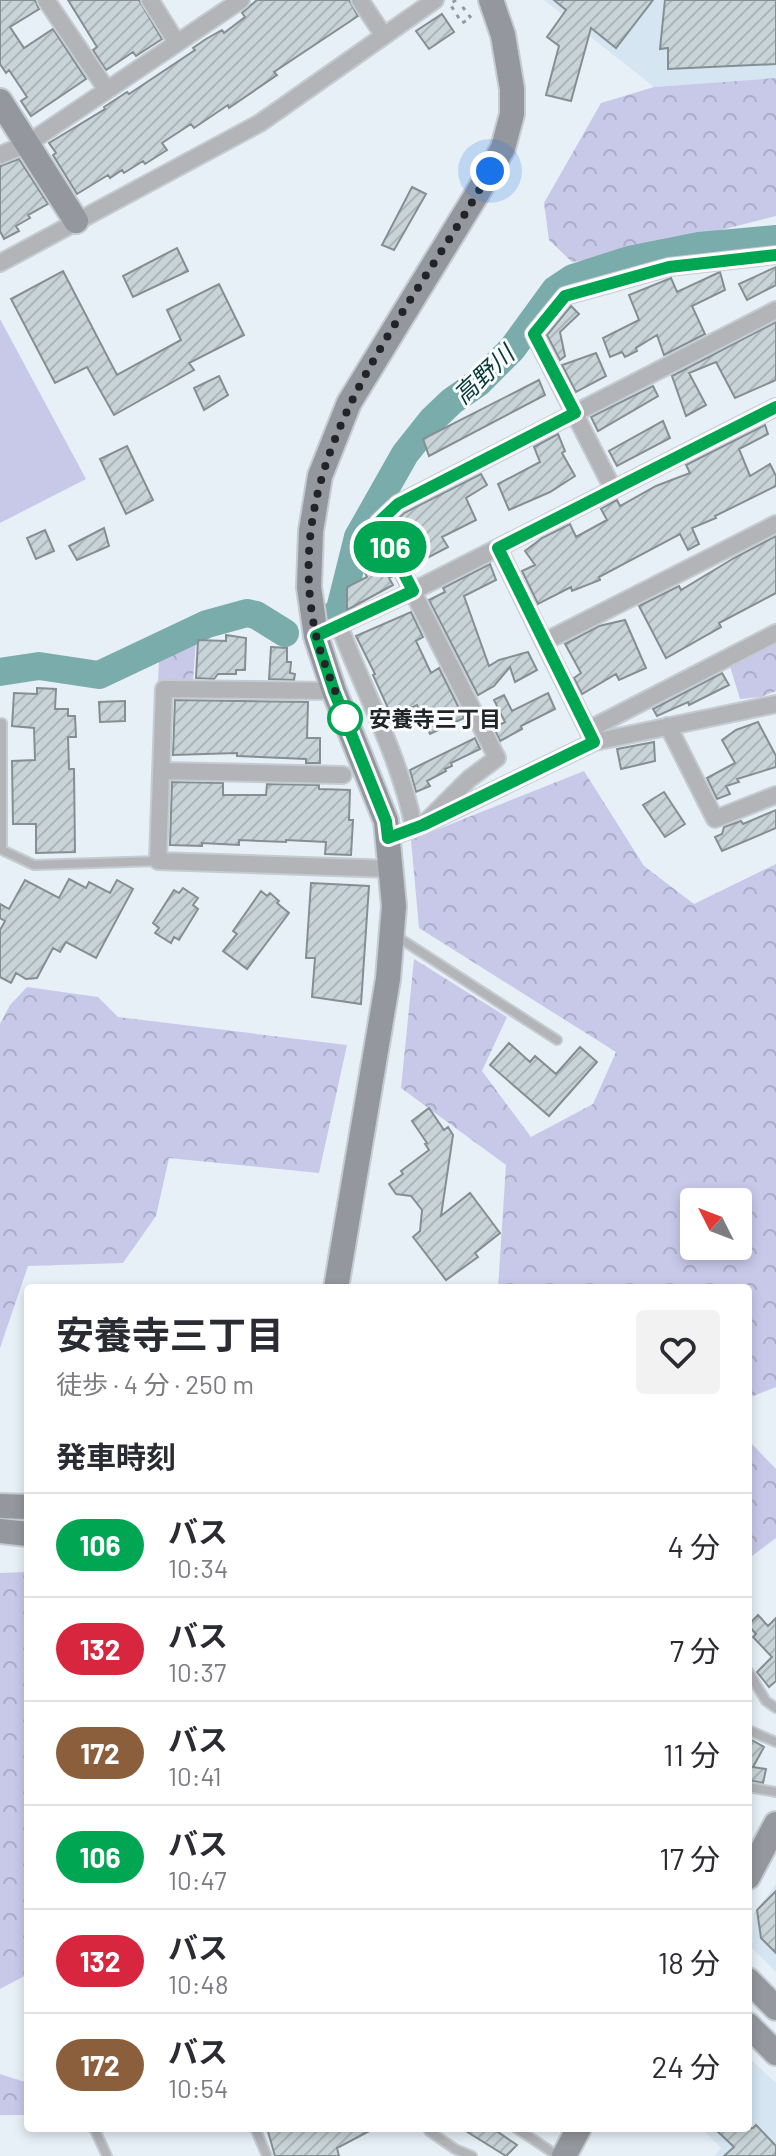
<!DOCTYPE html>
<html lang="ja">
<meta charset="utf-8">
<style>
:root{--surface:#fff;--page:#f2f2f3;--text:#2b2b33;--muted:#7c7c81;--line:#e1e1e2}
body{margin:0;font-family:Barlow,"Noto Sans JP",sans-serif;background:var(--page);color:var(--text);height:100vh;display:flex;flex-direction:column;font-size:30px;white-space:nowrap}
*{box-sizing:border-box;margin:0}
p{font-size:26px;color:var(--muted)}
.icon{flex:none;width:44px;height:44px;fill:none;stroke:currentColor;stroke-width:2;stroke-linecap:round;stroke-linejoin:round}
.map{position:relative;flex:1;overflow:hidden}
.side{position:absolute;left:24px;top:1284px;width:728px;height:848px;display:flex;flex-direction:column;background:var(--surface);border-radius:8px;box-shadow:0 4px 12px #0003}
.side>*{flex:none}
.badge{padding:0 16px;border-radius:26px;font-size:28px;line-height:52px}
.needle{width:52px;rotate:312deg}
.fabs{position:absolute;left:680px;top:1188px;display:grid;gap:16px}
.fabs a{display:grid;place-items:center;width:72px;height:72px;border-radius:8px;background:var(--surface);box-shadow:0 4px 12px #0003;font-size:40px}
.you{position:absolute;width:40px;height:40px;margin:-20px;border:6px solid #fff;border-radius:50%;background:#1a73e8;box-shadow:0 0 0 12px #1a73e833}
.map>.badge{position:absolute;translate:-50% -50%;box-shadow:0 0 0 4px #fff}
h2{padding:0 32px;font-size:30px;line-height:72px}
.round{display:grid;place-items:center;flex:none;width:84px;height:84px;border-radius:8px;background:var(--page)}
.summary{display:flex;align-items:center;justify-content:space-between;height:136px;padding:0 32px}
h1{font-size:38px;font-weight:700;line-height:60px}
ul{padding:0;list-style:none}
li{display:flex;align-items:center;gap:24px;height:104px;padding:0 32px;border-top:2px solid var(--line)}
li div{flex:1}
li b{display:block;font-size:30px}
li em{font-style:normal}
li .badge{min-width:88px;font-weight:700;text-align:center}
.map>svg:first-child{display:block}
</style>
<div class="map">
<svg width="776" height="2156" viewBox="0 0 776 2156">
<defs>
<pattern id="forest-crowns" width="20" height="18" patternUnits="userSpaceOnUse" patternTransform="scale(2)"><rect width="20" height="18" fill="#c8c9e9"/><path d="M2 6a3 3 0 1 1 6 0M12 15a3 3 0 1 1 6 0" fill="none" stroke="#acacc8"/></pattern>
<pattern id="building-hatch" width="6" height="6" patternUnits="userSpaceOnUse" patternTransform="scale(2)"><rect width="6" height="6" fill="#c8d4d7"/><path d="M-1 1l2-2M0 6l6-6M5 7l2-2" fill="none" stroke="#acb6b9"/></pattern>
</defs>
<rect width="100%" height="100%" fill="#e7f0f7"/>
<path fill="#d5e5f1" d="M544,0H776V78L654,87Z
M776,1884V1972L752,1948L754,1913Z
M748,2057L776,2083V2156H714L721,2148L701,2128H748Z"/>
<path fill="url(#forest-crowns)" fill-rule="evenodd" d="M776,78V216L627,254L572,262L549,240L544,203L601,103L654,87Z
M776,639V691L761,697L740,699L729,663Z
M196,640L193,680L158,683L159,659Z
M584,771L644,866L694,904L776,864V1387L748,1398V1288H498L506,1165L401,1088L414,959L507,1017L482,1071L531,1137L593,1104L616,1052L419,928L411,840ZM694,1202H738V1246H694Z
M27,987L98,997L118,1017L347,1045L319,1173L169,1158L156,1216L123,1263L28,1266L0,1348V1024L10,1005Z
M748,1440L776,1469V1538L748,1559Z
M28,1572V1974L0,1989V1573Z
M0,2074L28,2083V2115H0Z"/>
<path fill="#c8c9e9" d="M0,319L86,479L0,523Z"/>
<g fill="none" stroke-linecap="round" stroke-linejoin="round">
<path stroke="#7bacac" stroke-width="28" d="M332,616L339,613L358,537L405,454L432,420L452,401L478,383L512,349L555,290L573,278L629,260L699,246L776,239
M0,672L39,666L99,675L207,624L247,613L256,615L285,633"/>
</g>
<path fill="url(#building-hatch)" stroke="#848f93" stroke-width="2" d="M0,0H35L39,9L10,27L24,48L53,29L86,79L31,116L21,101L27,97L9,70L6,73L0,64Z
M68,0H139L162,39L136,56L133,52L106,70L93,50L97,47Z
M257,0H349L358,16L274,72L277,75L229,108L228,105L194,128L191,124L162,143L167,150L145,164L143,161L124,173L122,170L110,178L108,175L77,194L53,155L56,153L49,143L105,109L104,107L127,92L129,94L195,50L193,48L206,39L222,30L224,33L245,17L242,13Z
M554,0H653L616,48L591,28L571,101L546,95L559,46L547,37L566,10Z
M665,0H776V64L668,69V48L660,49Z
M442,14L454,32L429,49L416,31Z
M19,159L48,204L28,215L30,218L16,226L19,231L4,239L0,231V166Z
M412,187L426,194L394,250L382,245Z
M177,248L188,271L133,297L123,276Z
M776,267V285L747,300L739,284Z
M63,271L117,375L181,340L167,310L219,284L244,335L189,363L194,370L114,415L87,367L55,383L11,299Z
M720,272L725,290L692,306L705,334L664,355L657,335L636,348L637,351L625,357L622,352L610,357L603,338L639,320L629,295L671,278L677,292Z
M571,306L579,314L560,332L565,356L560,360L547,335Z
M776,322V380L735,398L716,362L689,373L706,405L686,416L672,376Z
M596,353L606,376L576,392L562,365Z
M219,376L228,395L204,410L194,388Z
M539,380L545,395L429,456L423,439Z
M653,386L658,396L598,431L591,417Z
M663,421L670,438L617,466L609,451Z
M765,425L768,434L739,449L750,476L770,464L776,476V486L715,516L716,518L692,528L699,544L688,550L680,534L599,577L600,580L572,591L571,587L538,604L522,571L535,565L525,551L542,538L570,524L576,537L607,520L601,509L617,500L620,506L656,486L690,473L686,465Z
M558,434L565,451L562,453L575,476L550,492L509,510L498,484L540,462L534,447Z
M127,446L153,500L126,514L100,459Z
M481,474L487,485L466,498L476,520L442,537L448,547L412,566L392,525L404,513Z
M104,528L109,546L77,560L69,546Z
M45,530L54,551L36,559L27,538Z
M776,536V593L719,623L721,627L666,658L639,606L679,586L681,590L734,558Z
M381,554L393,576L389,578L393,585L347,610V587L367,577L361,564Z
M490,564L496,580L464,596L489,666L499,660L528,652L537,670L515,682L510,667L494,686L478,695L429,600L445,592L443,588Z
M411,612L423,637L416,641L431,673L439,668L464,718L430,734L417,705L392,717L373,675L375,674L356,636Z
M625,620L646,668L619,680L616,674L582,694L574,678L581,673L565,644L599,626Z
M226,635L246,638L245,670H236V674H218L214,679L196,678L198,640L226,641Z
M271,647L287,648V662H291L290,673L295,674L294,680L269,679Z
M722,673L729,685L689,705L688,702L657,716L653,709Z
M37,688L56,689L55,709H68V716H75L76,737H68L69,769H74L75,852L36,853V824H13L12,761L35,760L34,728L12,726L14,693L37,694Z
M548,693L555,709L521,726L522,729L500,741L494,728L505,722L494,700L504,695L512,711Z
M175,700L308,702L307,738H320V763H306V759L237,756V753L173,755Z
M125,701V721L100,722L99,702Z
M758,722L776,756V767L737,779L739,782L726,786L730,794L717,799L707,778L735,763L722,740L736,730Z
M475,738L480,749L451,763L452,766L445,769L446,771L427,781L430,786L416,792L410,770Z
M654,742L655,761L621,769L617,749Z
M172,782L223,783V795H266L267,784L319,785V789L350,790L349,820H353L351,855L325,854L326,842L286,840V842L239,840V845L202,843V846L170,845Z
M664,792L685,824L665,837L643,805Z
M776,810V828L722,851L715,837L722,834L724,827L741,821L743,824Z
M69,879L86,888L89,882L110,893L117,880L133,889L96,958L66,942L60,952L53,948L37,978L26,979L16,973L11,983L0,977V930L5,921L0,918V904L9,909L25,880L59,898Z
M311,883L369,886L361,1004L312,997L315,958H306Z
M183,888L198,898L193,905L198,909L179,940L174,937L171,943L155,933L159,928L153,923L174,890L179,893Z
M261,891L267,896L270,893L279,901L277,903L289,913L247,969L223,951L237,934L233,931Z
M509,1043L530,1062L535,1056L556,1074L580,1047L597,1062L549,1116L490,1065Z
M429,1108L444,1130L448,1127L453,1135L441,1216L470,1193L500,1233L475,1253L478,1257L446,1280L413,1237L420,1231L422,1210L411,1196L396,1194L389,1184L403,1174L401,1171L429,1150L425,1144L427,1143L412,1121Z
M758,1615L768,1626L776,1618V1681L769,1687L757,1672L772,1657L753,1637L756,1634L748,1625Z
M748,1738L764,1747L753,1767L766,1769L763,1783L748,1780Z
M776,1891V1953L761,1938L757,1910Z
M756,2125L776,2146V2156H724L734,2147L714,2128H753Z
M267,2128H375L337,2148L339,2156H275Z
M461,2128H492L517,2145L506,2156Z"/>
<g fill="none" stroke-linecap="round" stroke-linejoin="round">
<defs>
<path id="lane" d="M2,723V850L34,865L158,861
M396,936L557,1040
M748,1671L766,1701L776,1708
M748,1730L776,1742
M748,1787L776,1792
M94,2128L107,2156
M255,2128L267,2156
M516,2128L558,2156
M429,2131L455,2149L472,2156"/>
<path id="street" d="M46,0L107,90
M150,0L177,43
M360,0L384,36
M0,155L27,144L241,0
M0,263L260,123L435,0
M613,489L534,334L565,296L669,267L776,255
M776,524L544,642L594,742L776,704
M498,548L544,642
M339,625C364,692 400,757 414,828
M316,636L413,591L776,407
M334,691L164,689L158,861L392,869
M668,726L715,819L776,795
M588,730L776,633
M162,771L343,775
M423,825L469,779L497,758L378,523L398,504L776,310
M388,838L423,825L594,742"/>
<path id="secondary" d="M0,101L76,221
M336,1288L388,979L394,906L386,821L334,691L316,636L309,587L311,531L320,476L349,403L477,194L503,148L512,114V89L503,35L491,0
M0,1506L28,1507
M0,1531L28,1534
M748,1877L776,1824
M748,1980L776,2008
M748,2025L776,2053
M564,2156L579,2128"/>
</defs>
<use href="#lane" stroke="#c4cbd2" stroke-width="12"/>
<use href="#street" stroke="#c4cbd2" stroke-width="20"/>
<use href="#secondary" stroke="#c4cbd2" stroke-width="28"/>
<path stroke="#949ba0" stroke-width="3" stroke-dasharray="4 6" stroke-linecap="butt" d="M456,0L450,4L462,23L471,18L459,2"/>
<use href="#lane" stroke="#b2b4b8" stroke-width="8"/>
<use href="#street" stroke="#b2b4b8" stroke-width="16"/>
<use href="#secondary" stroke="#94979d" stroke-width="24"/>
</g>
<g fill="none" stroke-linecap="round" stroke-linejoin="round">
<defs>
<path id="line" d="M776,255L669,267L565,296L534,334L575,413L398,504L378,523L413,591L316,636L334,691L386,821L388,838L423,825L594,742L498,548L776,407"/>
</defs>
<use href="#line" stroke="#fff" stroke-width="18"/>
<use href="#line" stroke="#00a651" stroke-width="12"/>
<path stroke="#222528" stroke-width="8" stroke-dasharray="0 14.4" d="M345,718C334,685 318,654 313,620C283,445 412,313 490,171"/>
</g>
<circle fill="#fff" stroke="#00a651" stroke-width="4" cx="345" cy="718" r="16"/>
<g text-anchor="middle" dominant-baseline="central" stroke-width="6" stroke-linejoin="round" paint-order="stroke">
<g font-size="22" font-weight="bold" fill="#222528" stroke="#fafcfe" text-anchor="start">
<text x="369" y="718">安養寺三丁目</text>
</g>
<g font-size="24" font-style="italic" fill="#073939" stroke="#fafcfe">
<text transform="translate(483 374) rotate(-43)">高野川</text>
</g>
</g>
</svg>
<div class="fabs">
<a><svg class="needle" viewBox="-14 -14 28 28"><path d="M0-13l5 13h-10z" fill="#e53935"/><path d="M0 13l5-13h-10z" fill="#7c7c81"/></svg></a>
</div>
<div class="you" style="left:490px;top:171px"></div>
<b class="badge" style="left:390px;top:547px;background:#00a651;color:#fff">106</b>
<section class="side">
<div class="summary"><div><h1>安養寺三丁目</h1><p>徒歩 · 4 分 · 250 m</p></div><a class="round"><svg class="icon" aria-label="heart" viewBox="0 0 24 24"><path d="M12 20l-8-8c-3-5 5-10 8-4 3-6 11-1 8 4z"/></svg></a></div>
<h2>発車時刻</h2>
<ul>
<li><span class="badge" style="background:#00a651;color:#fff">106</span><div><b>バス</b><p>10:34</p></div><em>4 分</em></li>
<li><span class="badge" style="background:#d7263d;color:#fff">132</span><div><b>バス</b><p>10:37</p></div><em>7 分</em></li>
<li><span class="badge" style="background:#8b5e3c;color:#fff">172</span><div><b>バス</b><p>10:41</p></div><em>11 分</em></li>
<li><span class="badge" style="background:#00a651;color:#fff">106</span><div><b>バス</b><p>10:47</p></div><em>17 分</em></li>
<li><span class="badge" style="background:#d7263d;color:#fff">132</span><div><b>バス</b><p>10:48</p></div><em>18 分</em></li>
<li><span class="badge" style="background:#8b5e3c;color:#fff">172</span><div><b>バス</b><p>10:54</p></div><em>24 分</em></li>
</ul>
</section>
</div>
